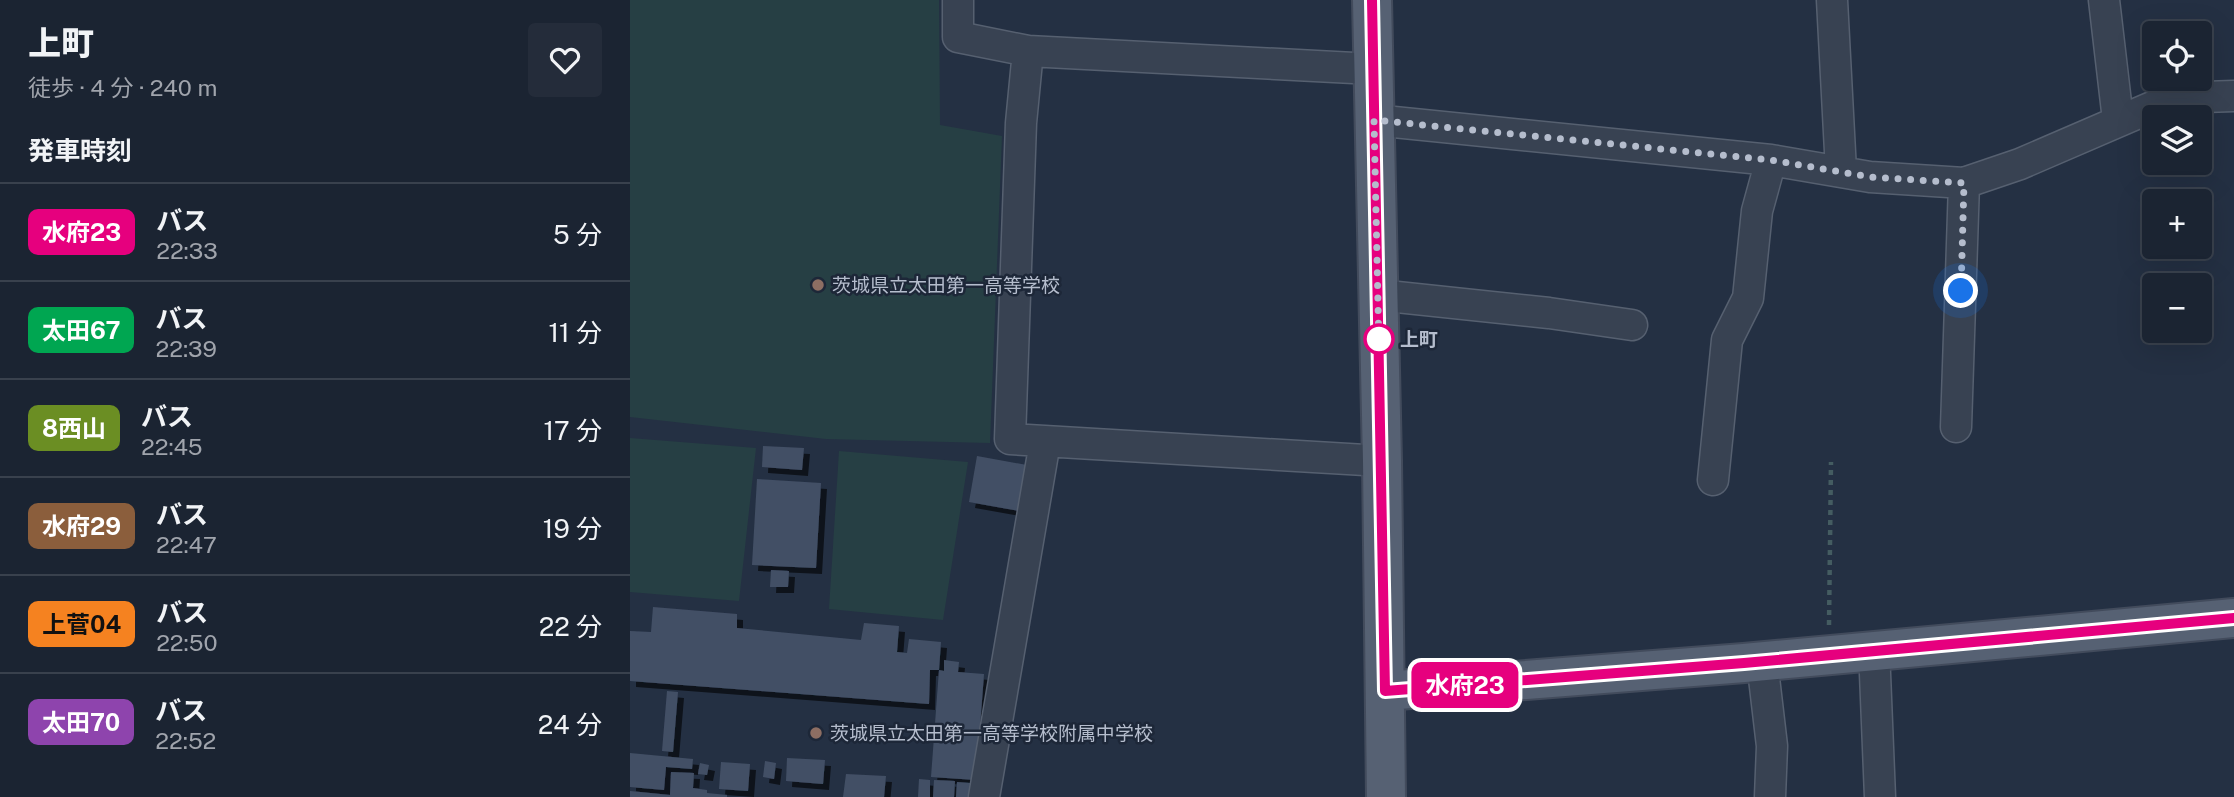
<!DOCTYPE html>
<html lang="ja">
<meta charset="utf-8">
<style>
:root{--surface:#1b2432;--page:#242c3a;--text:#f1f3f6;--muted:#a0a4ac;--line:#39414d}
body{margin:0;font-family:"Public Sans","Noto Sans JP",sans-serif;background:var(--page);color:var(--text);height:100vh;display:flex;flex-direction:column;font-size:26px;white-space:nowrap}
*{box-sizing:border-box;margin:0}
p{font-size:23px;color:var(--muted)}
.icon{flex:none;width:38px;height:38px;fill:none;stroke:currentColor;stroke-width:2;stroke-linecap:round;stroke-linejoin:round}
.map{position:relative;flex:1;overflow:hidden}
.side{display:flex;flex-direction:column;background:var(--surface);width:630px}
.side>*{flex:none}
.badge{padding:0 14px;border-radius:10px;font-size:24px;line-height:46px}
.tools{position:absolute;left:1512px;top:21px;display:grid;gap:14px}
.tools a{display:grid;place-items:center;width:70px;height:70px;border-radius:7px;background:var(--surface);box-shadow:0 7px 28px #0002,0 0 0 2px var(--line);font-size:35px}
.you{position:absolute;width:35px;height:35px;margin:-18px;border:5px solid #fff;border-radius:50%;background:#1a73e8;box-shadow:0 0 0 10px #1a73e833}
.map>.badge{position:absolute;translate:-50% -50%;box-shadow:0 0 0 4px #fff}
h2{padding:0 28px;font-size:26px;line-height:63px}
.round{display:grid;place-items:center;flex:none;width:74px;height:74px;border-radius:7px;background:var(--page)}
.head{display:flex;align-items:center;justify-content:space-between;height:119px;padding:0 28px}
h1{font-size:33px;font-weight:800;line-height:52px}
ul{padding:0;list-style:none}
li{display:flex;align-items:center;gap:21px;height:98px;padding:0 28px;border-top:2px solid var(--line)}
li div{flex:1}
li b{display:block;font-size:26px}
li em{font-style:normal}
li .badge{min-width:77px;font-weight:700;text-align:center}
main{display:flex;flex:1;min-height:0}
.map>svg:first-child{display:block}
</style>
<main>
<section class="side">
<div class="head"><div><h1>上町</h1><p>徒歩 · 4 分 · 240 m</p></div><a class="round"><svg class="icon" aria-label="heart" viewBox="0 0 24 24"><path d="M12 20l-8-8c-3-5 5-10 8-4 3-6 11-1 8 4z"/></svg></a></div>
<h2>発車時刻</h2>
<ul>
<li><span class="badge" style="background:#e6007e;color:#fff">水府23</span><div><b>バス</b><p>22:33</p></div><em>5 分</em></li>
<li><span class="badge" style="background:#00a651;color:#fff">太田67</span><div><b>バス</b><p>22:39</p></div><em>11 分</em></li>
<li><span class="badge" style="background:#6b8e23;color:#fff">8西山</span><div><b>バス</b><p>22:45</p></div><em>17 分</em></li>
<li><span class="badge" style="background:#8b5e3c;color:#fff">水府29</span><div><b>バス</b><p>22:47</p></div><em>19 分</em></li>
<li><span class="badge" style="background:#f58220;color:#111">上菅04</span><div><b>バス</b><p>22:50</p></div><em>22 分</em></li>
<li><span class="badge" style="background:#8e44ad;color:#fff">太田70</span><div><b>バス</b><p>22:52</p></div><em>24 分</em></li>
</ul>
</section>
<div class="map">
<svg width="1604" height="797" viewBox="0 0 1604 797">
<defs>
<filter id="shadow"><feDropShadow dx="6" dy="6" stdDeviation="0" flood-color="#0009"/></filter>
</defs>
<rect width="100%" height="100%" fill="#243043"/>
<path fill="#263f44" d="M0,0H309L310,125L372,136L360,443L196,439L0,417Z
M0,438L126,448L109,601L0,592Z
M209,451L338,462L313,620L199,609Z"/>
<path fill="#424f65" filter="url(#shadow)" d="M133,446L174,448L172,470L132,467Z
M347,456L397,465L389,511L339,502Z
M127,479L191,483L186,568L122,565Z
M141,570L159,571L158,587H140Z
M23,607L107,614V628L231,640L234,623L269,626L267,652L277,653L279,639L311,642L309,670H300L299,704L0,681V631L21,632Z
M314,660L329,662L328,672L354,674L346,780L301,777L309,670L314,671Z
M37,691L48,692L43,752L32,751Z
M0,753L63,759L62,769L36,767L34,790L0,787Z
M157,758L195,760L193,784L156,781Z
M135,761L146,763L144,779L133,777Z
M91,762L120,764L118,791L89,789Z
M70,763L79,765L77,775L68,774Z
M41,772L64,773L63,788L77,790V793L97,795V797H0V791L40,795Z
M216,774L256,776L254,797H213Z
M289,779L300,780V797H288Z
M304,780L325,781L324,797H303Z
M327,782L340,783L339,797H326Z"/>
<g fill="none" stroke-linecap="round" stroke-linejoin="round">
<defs>
<path id="minor" d="M328,0V37L398,51L743,69
M1202,0L1211,171
M1474,0L1488,120
M398,51L391,123L380,439L752,461
M744,120L1141,160L1240,177L1334,183L1390,164L1543,98L1604,96
M748,295L919,313L1002,325
M1326,427L1334,183
M1083,480L1097,340L1118,298L1127,211L1141,160
M1244,649L1250,797
M1132,661L1142,746L1140,797
M354,797L415,442"/>
<path id="major" d="M742,0L752,461L756,797
M755,691L1114,663L1604,618"/>
</defs>
<use href="#minor" stroke="#566070" stroke-width="33"/>
<use href="#major" stroke="#424b5c" stroke-width="42"/>
<path stroke="#445c61" stroke-width="4.5" stroke-dasharray="5 5" stroke-linecap="butt" d="M1199,625L1201,462"/>
<use href="#minor" stroke="#384252" stroke-width="30"/>
<use href="#major" stroke="#566173" stroke-width="38"/>
</g>
<g fill="none" stroke-linecap="round" stroke-linejoin="round">
<defs>
<path id="line" d="M742,0L755,691L1114,663L1604,618"/>
</defs>
<use href="#line" stroke="#fff" stroke-width="16"/>
<use href="#line" stroke="#e6007e" stroke-width="10"/>
<path stroke="#b5bdcd" stroke-width="7" stroke-dasharray="0 12.6" d="M749,339V350L744,120L1141,160L1240,177L1334,183L1331,291"/>
</g>
<g fill="#8d6e63" stroke="#1d2738" stroke-width="2.5">
<circle cx="188" cy="285" r="7"/>
<circle cx="186" cy="733" r="7"/>
</g>
<circle fill="#fff" stroke="#e6007e" stroke-width="3.5" cx="749" cy="339" r="14"/>
<g text-anchor="middle" dominant-baseline="central" stroke-width="5" stroke-linejoin="round" paint-order="stroke">
<g font-size="19" fill="#b5bdcd" stroke="#1d2738" text-anchor="start">
<text x="202" y="285">茨城県立太田第一高等学校</text>
<text x="200" y="733">茨城県立太田第一高等学校附属中学校</text>
</g>
<g font-size="19" font-weight="bold" fill="#b5bdcd" stroke="#1d2738" text-anchor="start">
<text x="770" y="339">上町</text>
</g>
</g>
</svg>
<div class="tools">
<a><svg class="icon" aria-label="locate" viewBox="0 0 24 24"><circle cx="12" cy="12" r="6"/><path d="M12 2v4M12 18v4M2 12h4M18 12h4"/></svg></a>
<a><svg class="icon" aria-label="layers" viewBox="0 0 24 24"><path d="M12 4l9 5-9 5-9-5zM3 14l9 5 9-5"/></svg></a>
<a>+</a>
<a>−</a>
</div>
<div class="you" style="left:1331px;top:291px"></div>
<b class="badge" style="left:835px;top:685px;background:#e6007e;color:#fff">水府23</b>
</div>
</main>
